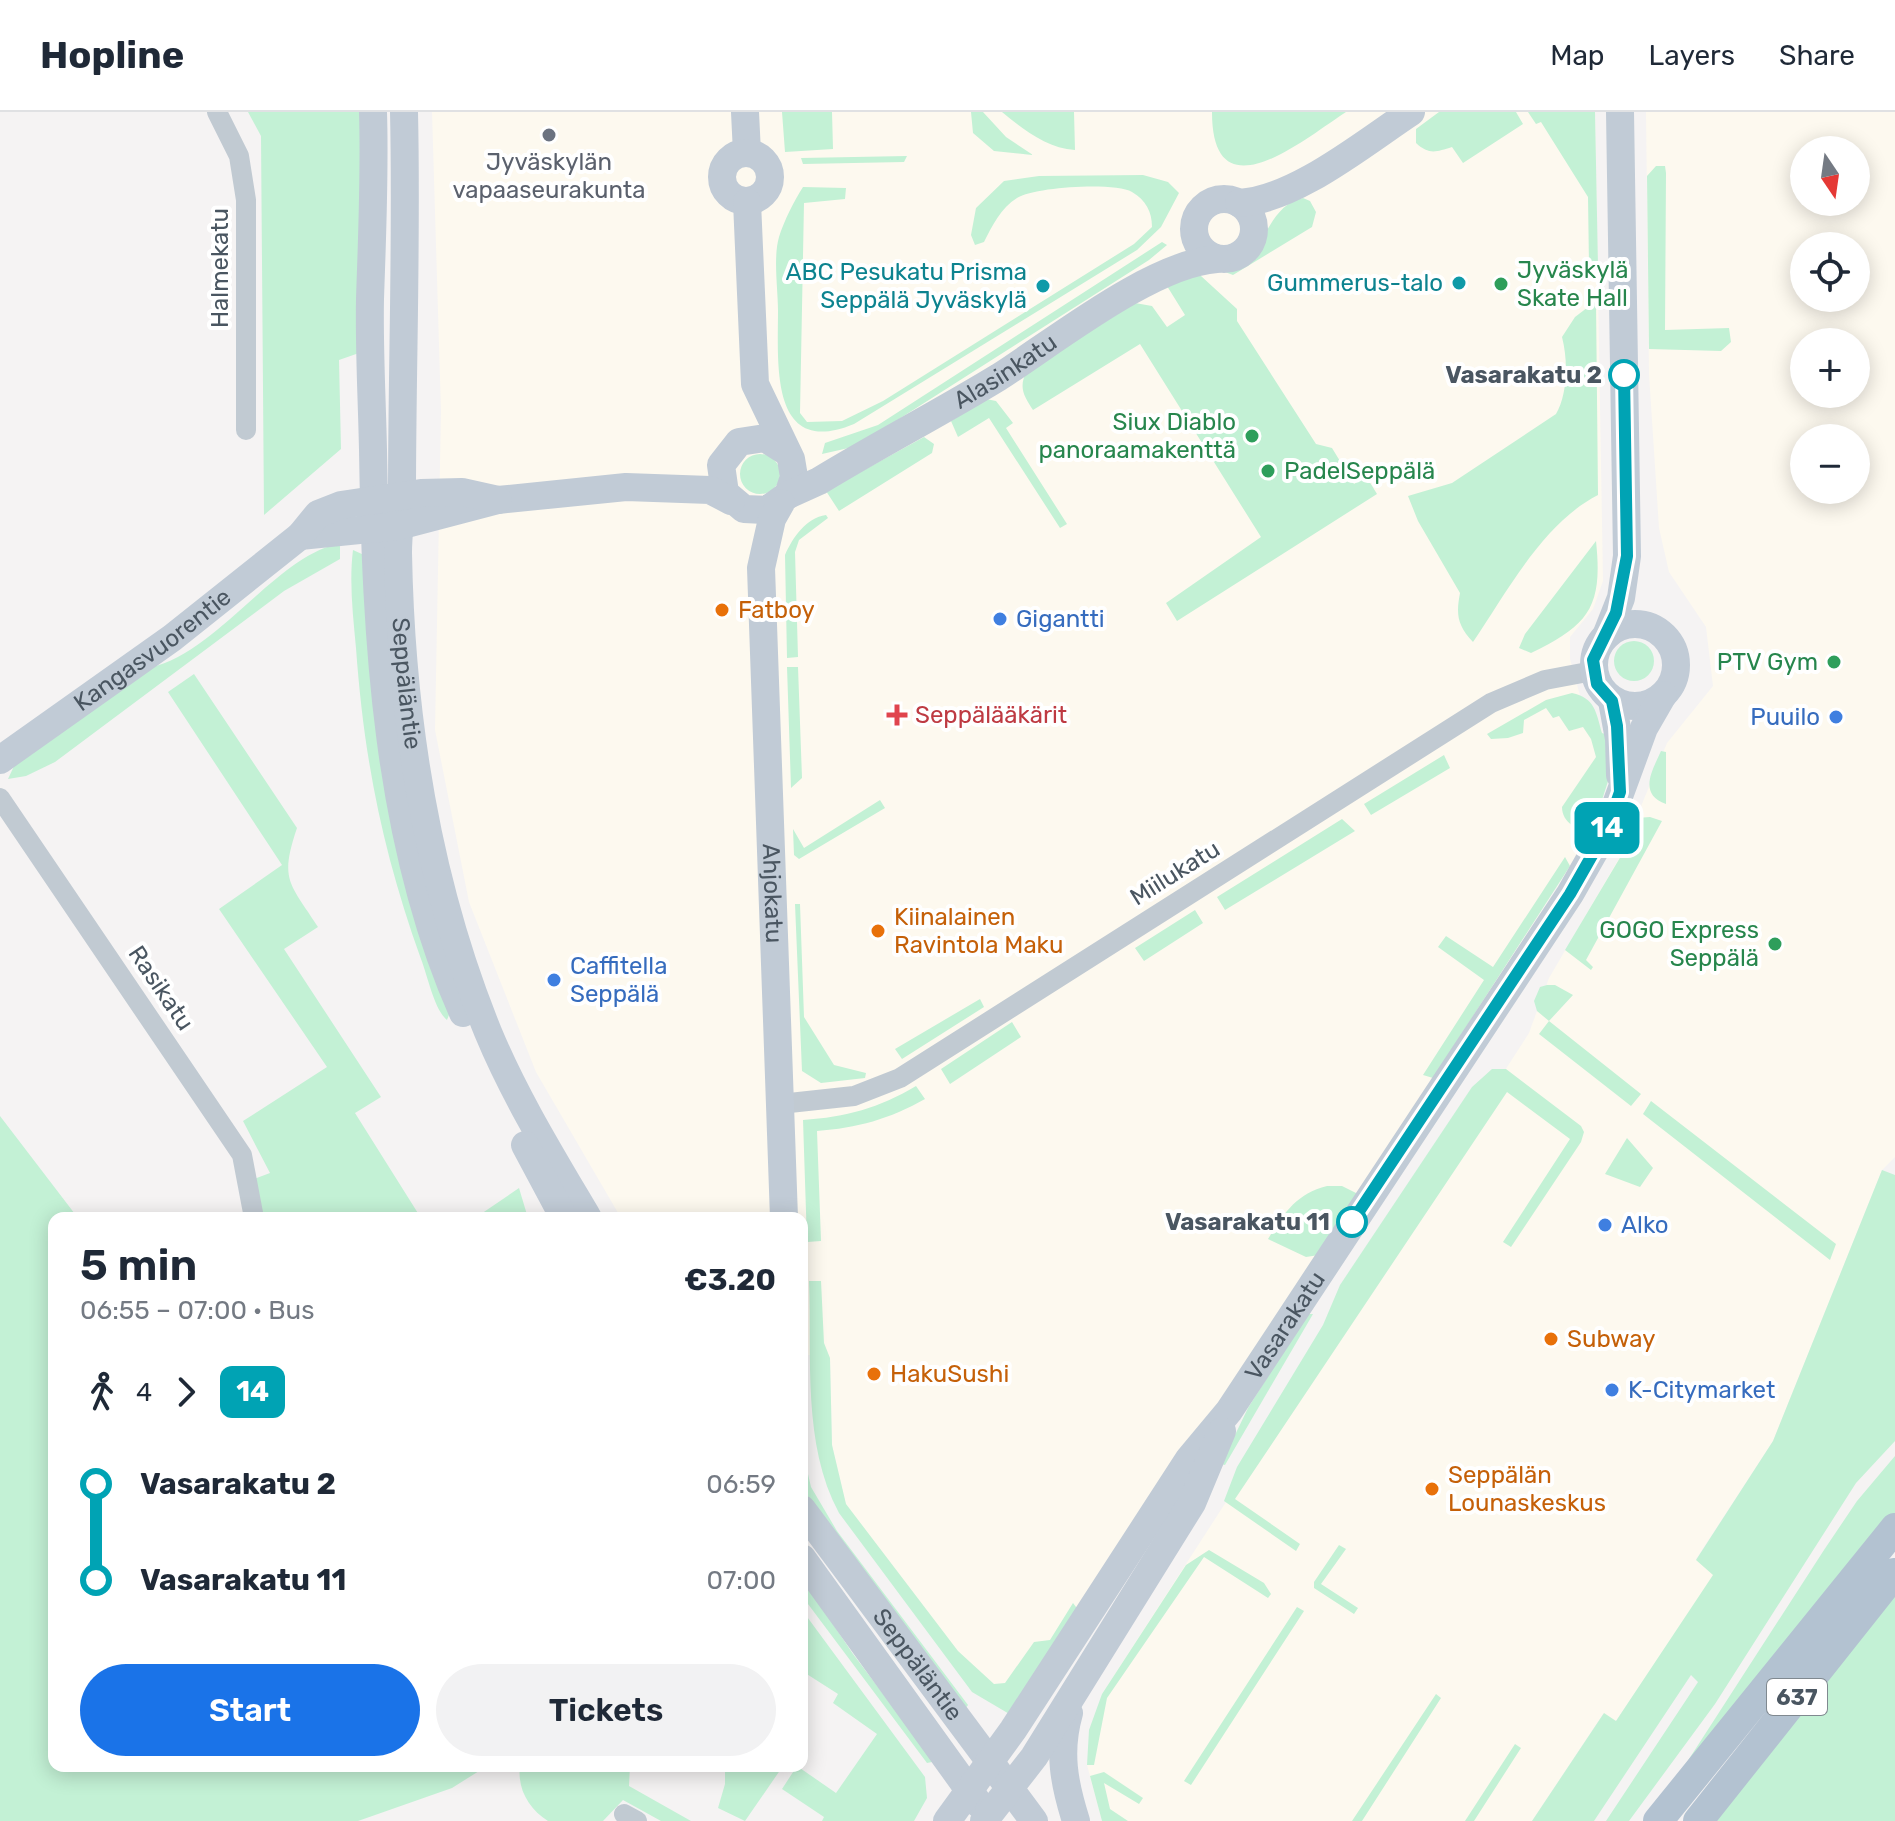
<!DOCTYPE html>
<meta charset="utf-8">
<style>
:root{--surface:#fff;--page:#f2f2f3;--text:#1f2937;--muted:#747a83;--line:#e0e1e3;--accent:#1a73e8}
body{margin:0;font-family:Rubik,sans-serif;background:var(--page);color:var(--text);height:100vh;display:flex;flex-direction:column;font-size:30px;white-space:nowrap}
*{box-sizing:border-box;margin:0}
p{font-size:26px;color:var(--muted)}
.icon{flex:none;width:44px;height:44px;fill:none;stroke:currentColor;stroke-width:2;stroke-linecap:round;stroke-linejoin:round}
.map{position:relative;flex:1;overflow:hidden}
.sheet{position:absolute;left:48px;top:1100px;width:760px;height:560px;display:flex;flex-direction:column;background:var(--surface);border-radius:16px;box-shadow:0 4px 20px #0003}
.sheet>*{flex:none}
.badge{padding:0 16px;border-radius:12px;font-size:28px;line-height:52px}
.needle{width:52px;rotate:167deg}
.controls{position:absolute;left:1790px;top:24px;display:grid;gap:16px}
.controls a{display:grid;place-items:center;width:80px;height:80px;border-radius:50%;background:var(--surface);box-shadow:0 4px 20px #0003;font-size:40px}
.map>.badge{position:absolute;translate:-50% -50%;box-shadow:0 0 0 4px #fff}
.legs{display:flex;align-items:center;gap:12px;height:88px;padding:0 32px;font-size:26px}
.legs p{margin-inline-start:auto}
.overview{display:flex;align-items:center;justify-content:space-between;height:136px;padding:0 32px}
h1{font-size:44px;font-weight:600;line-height:60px}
.cta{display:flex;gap:16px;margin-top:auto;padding:16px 32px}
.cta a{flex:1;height:92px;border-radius:48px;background:var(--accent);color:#fff;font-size:32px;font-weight:600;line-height:92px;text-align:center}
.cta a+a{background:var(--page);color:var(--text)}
ul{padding:0 32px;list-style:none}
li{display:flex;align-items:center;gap:28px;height:96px;font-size:30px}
li i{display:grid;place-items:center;width:12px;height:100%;margin:0 10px;background:currentColor}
li i::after{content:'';width:20px;height:20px;margin:-10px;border:6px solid;border-radius:50%;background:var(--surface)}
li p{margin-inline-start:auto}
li:first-child i{background:linear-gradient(#0000 50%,currentColor 0)}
li:last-child i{background:linear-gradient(currentColor 50%,#0000 0)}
header{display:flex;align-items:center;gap:48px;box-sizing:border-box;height:112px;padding:0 40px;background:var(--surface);border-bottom:2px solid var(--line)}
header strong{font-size:38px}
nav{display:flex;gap:44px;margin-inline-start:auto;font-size:28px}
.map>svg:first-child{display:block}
</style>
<header>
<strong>Hopline</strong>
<nav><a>Map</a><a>Layers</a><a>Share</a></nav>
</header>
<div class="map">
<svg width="1895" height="1709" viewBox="0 0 1895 1709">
<rect width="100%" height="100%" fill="#f5f3f3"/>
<path fill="#fdf9ef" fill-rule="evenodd" d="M432,0H1595L1603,469L1593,497L1570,525V547L1582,591L1594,603L1608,632L1591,722L1028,1593L975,1572L846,1393L832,1333L830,1246L802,1242V1106H621L536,960L469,790L435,618L441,299Z
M1646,0H1895V1045L1882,1058L1773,1329L1696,1447L1714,1463L1616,1609L1603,1602L1532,1709H1102L1087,1653L1102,1582L1529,921L1549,866L1621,743L1667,631L1713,574L1706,515L1669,460L1659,416L1649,262ZM1804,38H1856V90H1804ZM1804,134H1856V186H1804ZM1804,230H1856V282H1804ZM1804,326H1856V378H1804Z"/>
<path fill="#c3f1d5" d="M248,0H363L359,241L339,248L341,337L264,403L261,24Z
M782,0H832L833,37L785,40Z
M971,0H983L1006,25L1033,43L994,39L973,21Z
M1002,0H1074L1075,38C1047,36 1024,18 1002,0Z
M1212,0H1346C1303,28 1212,105 1212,0Z
M1439,0H1516L1523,12L1463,51L1452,35C1436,40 1429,43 1416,31V17Z
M1528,0H1595L1598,154H1589L1588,85L1541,10L1536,12Z
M907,44L904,50L803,52L801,46Z
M1656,54H1665L1666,61L1665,218L1729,216L1731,230L1721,239L1649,237L1647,64Z
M1143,63L1168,70L1179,81L1161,115L1137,138L854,312C770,347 778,253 778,199C778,177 773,146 779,125C784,109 794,89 803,75L846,76L845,87L804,91L800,301L807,310L842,309L883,289L1134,132L1152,115C1152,100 1146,88 1132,80C1114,70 1035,75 1017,86C1001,96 992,114 984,130L975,133L971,123L976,96L1004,69L1039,64Z
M1303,86L1310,89L1316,100L1312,115L1233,163L1217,157C1226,153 1238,153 1247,146C1267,129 1272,92 1303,86Z
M1162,130L1167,133L1149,148L877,321L853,335L822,342L825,331L878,313Z
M1188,164H1201L1237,197V209L1316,332L1332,336L1354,372L1366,364L1377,382L1177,509L1166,491L1261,425L1140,232L1033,298C1024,284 1018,275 1027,259L1135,191L1152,194L1167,215L1185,203L1167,174Z
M1596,189L1598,383C1543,411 1507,480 1473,530C1457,513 1456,502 1460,481L1418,409L1408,384L1452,371L1556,302C1568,281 1568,248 1562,225L1575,205Z
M986,287L996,289L1013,311L1006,316L1067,412L1060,416L989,306L958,325L951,309Z
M924,325L934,332L932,341L839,399L826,379Z
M740 362a20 20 0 1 1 40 0a20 20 0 1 1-40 0Z
M826,403L828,406L799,428L795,440L798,545L787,546L785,443C793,425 806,406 826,403Z
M1596,429C1603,495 1589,513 1531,541L1519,536L1525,522Z
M340,432V447L284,479L55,650L26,664L8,667L15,652L151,555C216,542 280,440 340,432Z
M353,438L364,443L451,898L447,908C434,897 428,865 421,847C383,741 364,648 356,536C353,503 349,470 353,438Z
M1614 549a20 20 0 1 1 40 0a20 20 0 1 1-40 0Z
M787,555H798L802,666L791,676Z
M194,562L297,716C279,769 290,771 318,815L284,837L381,985L355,1001L421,1106H263L254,1067L270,1061L243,1009L327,955L219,797L282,753L168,580Z
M1572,581C1595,586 1596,600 1602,621L1611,624V660L1591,722C1578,718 1562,711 1562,695L1596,645L1591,627L1583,615L1569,619L1559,604L1553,606L1546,596L1524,608L1523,621L1508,626L1491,627L1487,622L1546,588Z
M1661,639L1666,640V692C1638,682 1652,659 1661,639Z
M1444,643L1450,656L1371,703L1364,692Z
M880,688L885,696L799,747L794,743L793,717L804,736Z
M1650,705L1662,709L1586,848L1593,855L1591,858L1565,838L1621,744L1637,706Z
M1342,707L1355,719L1225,798L1217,785Z
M1565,745L1570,754L1433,966L1423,963L1484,868L1438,835L1446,824L1493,855Z
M795,792H800L804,905L834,953L866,961L865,966L821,971L802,959Z
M1195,798L1203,811L1144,849L1135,836Z
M1547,873H1555L1573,883L1549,909L1641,982L1631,994L1539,922L1549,909L1537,899L1534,889L1540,875Z
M980,887L984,895L902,947L895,937Z
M1012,910L1021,925L950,972L941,957Z
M1492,957H1506L1581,1014L1584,1020L1581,1030L1511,1135L1503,1130L1570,1027L1507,980L1235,1387L1300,1432L1296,1439L1224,1389L1237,1355L1323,1213L1340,1173L1472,975Z
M916,974L925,987C890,1007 857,1016 817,1019L821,1129L807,1130L803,1008C846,1005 879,996 916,974Z
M1651,989L1836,1132L1830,1148L1643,1002Z
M0,1004L78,1106H54V1654H487L452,1676L358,1709H0Z
M1627,1026L1653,1056L1640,1075L1605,1062Z
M1882,1058L1895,1063V1329L1856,1371L1715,1592L1629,1709H1606L1698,1570L1691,1563L1594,1709H1532L1604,1601L1616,1609L1713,1463L1696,1448L1773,1329Z
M1327,1074H1342L1358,1082L1319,1143L1306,1145L1268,1127C1284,1101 1296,1082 1327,1074Z
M519,1076L528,1106H475Z
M809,1169H821L824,1231L830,1246L832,1333L846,1392L958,1539L994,1572L1005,1571L1034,1530L1050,1528L1073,1491L1079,1499L1011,1603L972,1580L839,1401C802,1332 812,1246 809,1169Z
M1307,1202H1313L1225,1353L1221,1352L1248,1296Z
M802,1336L811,1375L837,1419L968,1593L965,1597L802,1377Z
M1895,1344V1404L1678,1664L1824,1438L1857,1389Z
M1339,1433L1346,1437L1321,1472L1358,1496L1354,1502L1314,1476V1470Z
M1209,1438L1264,1471L1271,1482L1268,1486L1204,1445L1107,1586L1094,1653H1087L1089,1618L1102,1582L1186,1453Z
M802,1466L853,1542L933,1648L932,1650L927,1651L802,1484Z
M1895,1483V1709H1714Z
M1297,1495L1304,1499L1191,1673L1184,1669Z
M802,1498L925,1665L927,1686L914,1709H822L824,1705L782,1677L797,1654L836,1681L877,1622L833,1591L838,1582L802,1559Z
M1436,1582L1441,1586L1362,1709H1352Z
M1515,1632L1521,1636L1474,1709H1465Z
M520,1654H630L629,1674L691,1709H661L623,1688L603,1709H548C529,1697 517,1677 520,1654Z
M725,1654H783L745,1709L718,1696L725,1672Z
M1104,1660L1143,1686L1139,1692L1104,1671L1110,1697L1128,1709H1102L1090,1664Z"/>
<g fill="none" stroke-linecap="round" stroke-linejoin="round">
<path stroke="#c1cad2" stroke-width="20" d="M217,0L239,44L246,88V318
M0,686L242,1043L254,1106
M780,992L854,984L900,966L1491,591L1545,568L1593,559
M624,1702L637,1709"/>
<g stroke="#c1cbd6" stroke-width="28">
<path d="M373,0C375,63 372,125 370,187C369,237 372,288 373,338C376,525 386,728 463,901"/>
<path id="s1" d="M404,0C407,127 402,254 402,381C401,401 398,421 398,441C401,603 427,770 488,920C515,985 552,1045 588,1106"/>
<path d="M745,0L747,41"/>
<circle cx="746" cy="65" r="24"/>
<circle cx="1224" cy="117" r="30"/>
<path d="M747,90L755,272L791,347L794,365L788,383L767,398L744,397L725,381L721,353L739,330L765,326L787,340"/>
<path d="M1239,91C1295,88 1364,31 1411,0"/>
<path id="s2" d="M788,383L819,369C878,333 940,301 999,265C1055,229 1153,151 1217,147"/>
<path id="s3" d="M781,391L772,407L761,456L784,1106"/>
<path d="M300,424L399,414L498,388L626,375L710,378L731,389"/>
<circle cx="1635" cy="553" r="41"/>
<path d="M1606,524L1621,486L1627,444L1620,0"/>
<path d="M1612,589L1619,627L1620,663"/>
<path id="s4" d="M0,648L172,526L300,424L318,402L341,393L421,381L462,380L498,388"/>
<path d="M525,1033L564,1106"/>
<path id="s5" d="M802,1397L1034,1709"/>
<path d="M802,1446L979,1692"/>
<path d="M1069,1601C1058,1640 1064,1671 1076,1709"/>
<path id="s6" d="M947,1709L1013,1618L1189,1347L1229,1299L1570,782L1607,717L1644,616L1663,583"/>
<path d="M984,1709L1034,1645L1192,1391L1222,1319"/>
</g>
<path stroke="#b3c2d1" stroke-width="30" d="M1658,1709L1895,1416
M1698,1709L1895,1461"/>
</g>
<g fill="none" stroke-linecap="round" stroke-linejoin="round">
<defs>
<path id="line-1" d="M1352,1110L1570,782L1607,717L1620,680L1617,614L1612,589L1597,572L1593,548L1616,501L1627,444L1624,263"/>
</defs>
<use href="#line-1" stroke="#fff" stroke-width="18"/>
<use href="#line-1" stroke="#00a3b4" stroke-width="12"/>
</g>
<circle fill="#6b7280" stroke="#fff" stroke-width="3" cx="549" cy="23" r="8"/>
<g fill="#0f9aa8" stroke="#fff" stroke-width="3">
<circle cx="1459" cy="171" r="8"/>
<circle cx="1043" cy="174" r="8"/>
</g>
<g fill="#2e9e5b" stroke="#fff" stroke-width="3">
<circle cx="1501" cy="172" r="8"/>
<circle cx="1252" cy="324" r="8"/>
<circle cx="1268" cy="359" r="8"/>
<circle cx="1834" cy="550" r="8"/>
<circle cx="1775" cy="832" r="8"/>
</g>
<g fill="#fff" stroke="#00a3b4" stroke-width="4">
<circle cx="1624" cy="263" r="14"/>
<circle cx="1352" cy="1110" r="14"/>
</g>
<g fill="#e8710a" stroke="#fff" stroke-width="3">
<circle cx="722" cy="498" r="8"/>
<circle cx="878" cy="819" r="8"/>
<circle cx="1551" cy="1227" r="8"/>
<circle cx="874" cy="1262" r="8"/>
<circle cx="1432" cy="1377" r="8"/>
</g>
<g fill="#3f7fe0" stroke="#fff" stroke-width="3">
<circle cx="1000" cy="507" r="8"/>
<circle cx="1836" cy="605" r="8"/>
<circle cx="554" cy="868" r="8"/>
<circle cx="1605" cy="1113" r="8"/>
<circle cx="1612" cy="1278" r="8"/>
</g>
<path fill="#e0444e" stroke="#fff" stroke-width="3" d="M893 591h8v8h8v8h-8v8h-8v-8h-8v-8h8z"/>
<g text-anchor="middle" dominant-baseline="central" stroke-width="8" stroke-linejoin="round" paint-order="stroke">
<rect fill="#fff" stroke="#808990" stroke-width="2" x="1767" y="1567" width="60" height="36" rx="6"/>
<g font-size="22" font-weight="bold" fill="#4a5661">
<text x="1797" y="1585">637</text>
</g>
<g font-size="24" fill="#5b616d" stroke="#fff">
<text x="549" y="50">Jyväskylän<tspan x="549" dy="28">vapaaseurakunta</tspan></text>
</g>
<g font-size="24" fill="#4a5661" stroke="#fff">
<text transform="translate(220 156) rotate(-90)">Halmekatu</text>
<text stroke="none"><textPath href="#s2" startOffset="250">Alasinkatu</textPath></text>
<text stroke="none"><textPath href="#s4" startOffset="188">Kangasvuorentie</textPath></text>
<text stroke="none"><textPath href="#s1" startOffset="572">Seppäläntie</textPath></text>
<text transform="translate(1175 761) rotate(-32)">Miilukatu</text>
<text stroke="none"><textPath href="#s3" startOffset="394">Ahjokatu</textPath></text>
<text transform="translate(161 876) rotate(56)">Rasikatu</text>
<text stroke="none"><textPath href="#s6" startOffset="600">Vasarakatu</textPath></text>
<text stroke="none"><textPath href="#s5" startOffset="194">Seppäläntie</textPath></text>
</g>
<g font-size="24" fill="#27864d" stroke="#fff" text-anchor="end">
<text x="1517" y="158" text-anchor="start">Jyväskylä<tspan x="1517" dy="28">Skate Hall</tspan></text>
<text x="1236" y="310">Siux Diablo<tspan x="1236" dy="28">panoraamakenttä</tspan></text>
<text x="1284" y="359" text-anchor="start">PadelSeppälä</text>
<text x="1818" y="550">PTV Gym</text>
<text x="1759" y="818">GOGO Express<tspan x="1759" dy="28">Seppälä</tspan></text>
</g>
<g font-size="24" fill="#0d838f" stroke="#fff" text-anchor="end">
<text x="1027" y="160">ABC Pesukatu Prisma<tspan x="1027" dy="28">Seppälä Jyväskylä</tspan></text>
<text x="1443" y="171">Gummerus-talo</text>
</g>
<g font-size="24" font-weight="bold" fill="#4a5661" stroke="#fff" text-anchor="end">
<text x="1602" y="263">Vasarakatu 2</text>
<text x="1330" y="1110">Vasarakatu 11</text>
</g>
<g font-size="24" fill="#c56008" stroke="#fff" text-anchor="start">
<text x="738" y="498">Fatboy</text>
<text x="894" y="805">Kiinalainen<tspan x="894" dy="28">Ravintola Maku</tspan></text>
<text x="1567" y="1227">Subway</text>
<text x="890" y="1262">HakuSushi</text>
<text x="1448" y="1363">Seppälän<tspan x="1448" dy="28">Lounaskeskus</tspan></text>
</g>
<g font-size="24" fill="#366cbe" stroke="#fff" text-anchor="start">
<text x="1016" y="507">Gigantti</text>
<text x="1820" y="605" text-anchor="end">Puuilo</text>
<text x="570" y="854">Caffitella<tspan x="570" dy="28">Seppälä</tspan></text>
<text x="1621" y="1113">Alko</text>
<text x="1628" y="1278">K-Citymarket</text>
</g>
<g font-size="24" fill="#be3a42" stroke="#fff" text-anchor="start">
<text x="915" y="603">Seppälääkärit</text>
</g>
</g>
</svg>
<div class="controls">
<a><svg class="needle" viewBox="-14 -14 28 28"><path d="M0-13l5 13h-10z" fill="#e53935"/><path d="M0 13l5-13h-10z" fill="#747a83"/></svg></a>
<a><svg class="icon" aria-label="locate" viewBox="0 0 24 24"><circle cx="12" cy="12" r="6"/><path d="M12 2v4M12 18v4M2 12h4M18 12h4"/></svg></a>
<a>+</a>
<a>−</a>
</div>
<b class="badge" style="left:1607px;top:716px;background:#00a3b4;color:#fff">14</b>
<section class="sheet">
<div class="overview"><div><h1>5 min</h1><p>06:55 – 07:00 · Bus</p></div><b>€3.20</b></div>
<div class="legs"><svg class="icon" aria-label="walk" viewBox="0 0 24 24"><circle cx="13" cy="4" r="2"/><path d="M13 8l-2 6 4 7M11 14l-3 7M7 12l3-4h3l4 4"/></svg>4<svg class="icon" aria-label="forward" viewBox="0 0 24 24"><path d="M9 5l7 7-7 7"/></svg><b class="badge" style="background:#00a3b4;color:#fff">14</b></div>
<ul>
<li><i style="color:#00a3b4"></i><b>Vasarakatu 2</b><p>06:59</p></li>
<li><i style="color:#00a3b4"></i><b>Vasarakatu 11</b><p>07:00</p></li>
</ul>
<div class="cta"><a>Start</a><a>Tickets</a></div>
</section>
</div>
